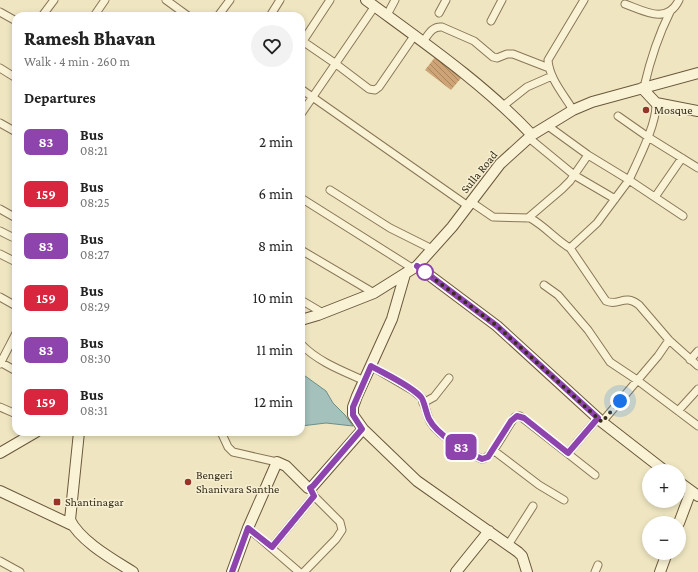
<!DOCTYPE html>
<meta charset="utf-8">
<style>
:root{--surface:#fff;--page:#f2f2f2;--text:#222;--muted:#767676}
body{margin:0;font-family:"Crimson Pro",serif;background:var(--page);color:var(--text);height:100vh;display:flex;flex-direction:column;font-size:15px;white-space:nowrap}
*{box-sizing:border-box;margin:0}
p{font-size:13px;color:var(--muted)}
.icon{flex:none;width:22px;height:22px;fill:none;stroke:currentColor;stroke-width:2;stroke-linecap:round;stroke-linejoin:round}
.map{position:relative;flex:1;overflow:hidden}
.drawer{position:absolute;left:12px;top:12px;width:293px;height:424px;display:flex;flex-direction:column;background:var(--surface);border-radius:12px;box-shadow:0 2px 6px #0003}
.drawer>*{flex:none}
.badge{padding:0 8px;border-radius:6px;font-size:14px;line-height:26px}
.controls{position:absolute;left:642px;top:464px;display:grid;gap:8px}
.controls a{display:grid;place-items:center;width:44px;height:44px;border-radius:50%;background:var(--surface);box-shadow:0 2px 6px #0003;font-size:20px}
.you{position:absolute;width:20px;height:20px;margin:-10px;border:3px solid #fff;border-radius:50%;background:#1a73e8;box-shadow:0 0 0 6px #1a73e833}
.map>.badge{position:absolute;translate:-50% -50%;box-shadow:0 0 0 2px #fff}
h2{padding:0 12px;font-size:15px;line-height:36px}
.round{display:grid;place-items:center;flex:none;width:42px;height:42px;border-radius:21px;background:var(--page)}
.head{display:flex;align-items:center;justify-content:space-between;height:68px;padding:0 12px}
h1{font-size:19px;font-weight:800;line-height:30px}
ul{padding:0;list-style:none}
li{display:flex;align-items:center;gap:12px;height:52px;padding:0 12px}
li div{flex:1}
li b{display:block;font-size:15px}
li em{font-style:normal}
li .badge{min-width:44px;font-weight:700;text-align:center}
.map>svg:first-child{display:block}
</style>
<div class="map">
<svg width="698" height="572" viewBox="0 0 698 572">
<defs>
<pattern id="building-back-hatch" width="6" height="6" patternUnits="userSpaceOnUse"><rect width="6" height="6" fill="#cea476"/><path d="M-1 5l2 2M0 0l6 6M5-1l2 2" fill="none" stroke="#a88660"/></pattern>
</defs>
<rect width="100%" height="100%" fill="#efe6c1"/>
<path fill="#a4c1bc" stroke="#6b8f8a" d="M301,373L326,391L333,403L345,415L353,426L326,423L301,426Z"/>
<path fill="url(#building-back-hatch)" d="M436,56L462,77L451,90L425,70Z"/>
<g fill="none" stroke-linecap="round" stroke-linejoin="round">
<defs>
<path id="street" d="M166,0L188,16
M625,4C644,11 667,25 679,0
M0,12L16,21
M439,13L446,0
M387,15L395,0
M42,16L54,0
M94,16L105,0
M218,16L230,0
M270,16L280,0
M491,21L502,0
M301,40L336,64L369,89L375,90L379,87L414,36
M303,41L330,0
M423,42C428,35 432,26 442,27L474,41L493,57L497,58L507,54H513L549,68
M0,68L16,78
M644,87C650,61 658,36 670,12
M301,89L468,206
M656,103C657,124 638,160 629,180L683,216
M503,106L527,87L552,76
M573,110C564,95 549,78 548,60L584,0
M301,114L375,6
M618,116L648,137L698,168
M0,123L16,132
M548,126L588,155L629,180L597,223L570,248L606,301C619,307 624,293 639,305L669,340L698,366
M529,138L574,175L615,199
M330,190L390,228L432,249
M655,197L682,158
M301,198L412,268
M471,202L493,217L530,218C545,226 556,240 570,248
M0,209L16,218
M528,218L562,189L570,181L588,155
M0,231L12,237
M301,250L374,293
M0,254L16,262
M544,285L558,295L588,330L610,362L637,380L698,426
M0,297L16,306
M301,300L323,313
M301,344C318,362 343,371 365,381
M690,360L698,351
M0,362L16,371
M0,364L16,333
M371,366L412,390L422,398L423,403L434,397L449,378
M423,403C427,409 427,417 431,423C439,436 468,453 482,459C493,458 507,426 515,417L520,416L595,475
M0,407L16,414
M678,411L698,389
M602,422L658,356L669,340
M221,432L228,447L233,452L277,462
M493,450L539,485L564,500
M568,453L598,418
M248,528L299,572
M508,545L533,506
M272,547L314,496L313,493
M0,561L20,572
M304,572L336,539L342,530L340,522L314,496
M595,572L598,565"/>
<path id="secondary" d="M366,0C423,42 483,83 532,135
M642,88L656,103L698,111
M417,266L497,326L602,422L665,471
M405,274L392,319L357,396L353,407V415L363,429L417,481L518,552L522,556L527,572
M301,320L318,315L374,293L417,266L452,227L500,164L532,135L573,110L592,102L698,73
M79,432L70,520C80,541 114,560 133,572
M0,453L36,432
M679,482L698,496
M0,491L72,525
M679,523L691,491
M232,572L248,528L277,462L286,466L308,488L312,487L363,429
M456,572L489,531
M660,572L667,553"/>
</defs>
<use href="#street" stroke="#897758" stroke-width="9"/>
<use href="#secondary" stroke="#6b583c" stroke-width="12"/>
<use href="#street" stroke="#f9f2d5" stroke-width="7"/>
<use href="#secondary" stroke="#f9f2d5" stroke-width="10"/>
</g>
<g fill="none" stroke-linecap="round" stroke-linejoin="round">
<defs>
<path id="line" d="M232,572L248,528L272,547L314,496L310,488L313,486L362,429L353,415V407L371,366C385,374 410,385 421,397C424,400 426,413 429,419C437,435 466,452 482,459L488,457L511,421L517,416L524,418L568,453L598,418L497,326L417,266"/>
</defs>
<use href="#line" stroke="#fff" stroke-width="9"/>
<use href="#line" stroke="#8e44ad" stroke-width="6"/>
<path stroke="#382d1d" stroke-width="4" stroke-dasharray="0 7.2" d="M425,272L497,326L602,422L620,401"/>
</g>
<g fill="#993227" stroke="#f6efd1" stroke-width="1.5">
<circle cx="646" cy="110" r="4"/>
<circle cx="188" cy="482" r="4"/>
<rect x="53" y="498" width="8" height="8" rx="2"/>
</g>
<circle fill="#fff" stroke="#8e44ad" stroke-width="2" cx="425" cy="272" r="8"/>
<g text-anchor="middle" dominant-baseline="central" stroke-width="3" stroke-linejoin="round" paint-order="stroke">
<g font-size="12" fill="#382d1d" stroke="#f6efd1" text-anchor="start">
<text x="654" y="110">Mosque</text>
<text x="196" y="475">Bengeri<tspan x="196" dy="14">Shanivara Santhe</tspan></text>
<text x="65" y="502">Shantinagar</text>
</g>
<g font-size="12" fill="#382d1d" stroke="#f6efd1">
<text transform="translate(479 172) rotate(-51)">Sulla Road</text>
</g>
</g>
</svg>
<div class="controls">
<a>+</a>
<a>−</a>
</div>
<div class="you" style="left:620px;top:401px"></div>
<b class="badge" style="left:461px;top:447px;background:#8e44ad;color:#fff">83</b>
<section class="drawer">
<div class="head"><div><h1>Ramesh Bhavan</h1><p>Walk · 4 min · 260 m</p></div><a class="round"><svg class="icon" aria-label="heart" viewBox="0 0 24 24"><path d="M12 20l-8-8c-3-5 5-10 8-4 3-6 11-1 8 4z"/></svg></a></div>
<h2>Departures</h2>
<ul>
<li><span class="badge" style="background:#8e44ad;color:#fff">83</span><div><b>Bus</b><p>08:21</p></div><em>2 min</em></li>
<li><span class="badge" style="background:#d7263d;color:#fff">159</span><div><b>Bus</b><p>08:25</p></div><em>6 min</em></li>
<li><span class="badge" style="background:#8e44ad;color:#fff">83</span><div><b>Bus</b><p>08:27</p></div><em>8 min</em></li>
<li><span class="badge" style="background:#d7263d;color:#fff">159</span><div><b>Bus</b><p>08:29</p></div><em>10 min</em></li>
<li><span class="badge" style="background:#8e44ad;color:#fff">83</span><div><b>Bus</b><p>08:30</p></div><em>11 min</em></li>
<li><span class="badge" style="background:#d7263d;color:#fff">159</span><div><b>Bus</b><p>08:31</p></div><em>12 min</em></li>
</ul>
</section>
</div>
